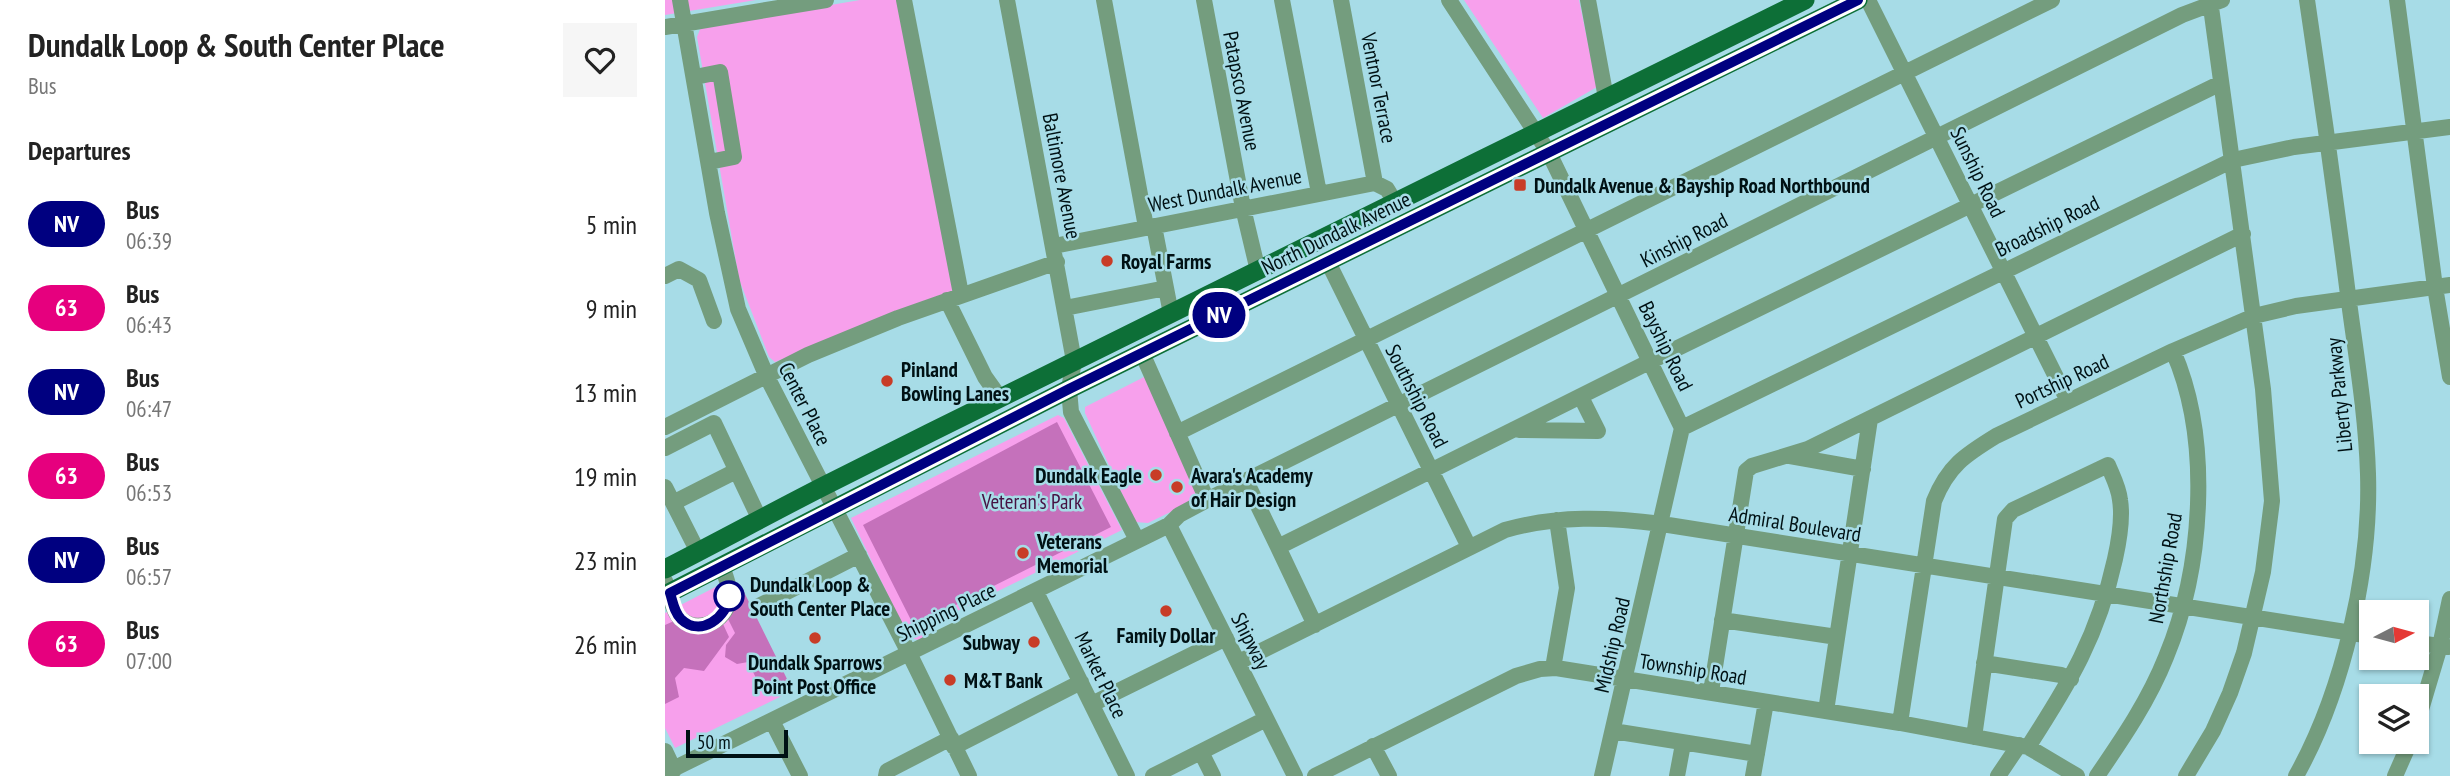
<!DOCTYPE html>
<style>
:root{--surface:#fff;--page:#f6f6f6;--text:#222;--muted:#767676}
body{margin:0;font-family:"PT Sans Narrow",sans-serif;background:var(--page);color:var(--text);height:100vh;display:flex;flex-direction:column;font-size:26px;white-space:nowrap}
*{box-sizing:border-box;margin:0}
p{font-size:23px;color:var(--muted)}
.icon{flex:none;width:38px;height:38px;fill:none;stroke:currentColor;stroke-width:2;stroke-linecap:round;stroke-linejoin:round}
.map{position:relative;flex:1;overflow:hidden}
.panel{display:flex;flex-direction:column;background:var(--surface);width:665px}
.panel>*{flex:none}
.badge{padding:0 14px;border-radius:23px;font-size:24px;line-height:46px}
.needle{width:46px;rotate:84deg}
.fabs{position:absolute;left:1694px;top:600px;display:grid;gap:14px}
.fabs a{display:grid;place-items:center;width:70px;height:70px;border-radius:0px;background:var(--surface);box-shadow:0 2px 5px #0004;font-size:35px}
.scale{position:absolute;left:21px;bottom:18px;width:102px;box-sizing:border-box;padding-left:7px;border:4px solid #001114;border-top:0;font-size:19px;line-height:24px;white-space:nowrap;color:#001114;-webkit-text-stroke:5px #a7dce7;paint-order:stroke}
.map>.badge{position:absolute;translate:-50% -50%;box-shadow:0 0 0 4px #fff}
h2{padding:0 28px;font-size:26px;line-height:63px}
.round{display:grid;place-items:center;flex:none;width:74px;height:74px;border-radius:0px;background:var(--page)}
.headline{display:flex;align-items:center;justify-content:space-between;height:119px;padding:0 28px}
h1{font-size:33px;font-weight:700;line-height:52px}
ul{padding:0;list-style:none}
li{display:flex;align-items:center;gap:21px;height:84px;padding:0 28px}
li div{flex:1}
li b{display:block;font-size:26px}
li em{font-style:normal}
li .badge{min-width:77px;font-weight:700;text-align:center}
main{display:flex;flex:1;min-height:0}
.map>svg:first-child{display:block}
</style>
<main>
<section class="panel">
<div class="headline"><div><h1>Dundalk Loop &amp; South Center Place</h1><p>Bus</p></div><a class="round"><svg class="icon" aria-label="heart" viewBox="0 0 24 24"><path d="M12 20l-8-8c-3-5 5-10 8-4 3-6 11-1 8 4z"/></svg></a></div>
<h2>Departures</h2>
<ul>
<li><span class="badge" style="background:#000080;color:#fff">NV</span><div><b>Bus</b><p>06:39</p></div><em>5 min</em></li>
<li><span class="badge" style="background:#e6007e;color:#fff">63</span><div><b>Bus</b><p>06:43</p></div><em>9 min</em></li>
<li><span class="badge" style="background:#000080;color:#fff">NV</span><div><b>Bus</b><p>06:47</p></div><em>13 min</em></li>
<li><span class="badge" style="background:#e6007e;color:#fff">63</span><div><b>Bus</b><p>06:53</p></div><em>19 min</em></li>
<li><span class="badge" style="background:#000080;color:#fff">NV</span><div><b>Bus</b><p>06:57</p></div><em>23 min</em></li>
<li><span class="badge" style="background:#e6007e;color:#fff">63</span><div><b>Bus</b><p>07:00</p></div><em>26 min</em></li>
</ul>
</section>
<div class="map">
<svg width="1785" height="776" viewBox="0 0 1785 776">
<rect width="100%" height="100%" fill="#a7dce7"/>
<path fill="#f7a0ec" d="M0,0H91L0,15Z
M195,0H235L288,293L110,362L104,357L74,279L32,37L36,27Z
M799,0H914L932,87L878,118Z
M481,376L536,497L483,523L470,522L420,413V407Z
M393,415L399,418L457,530L262,626L257,641L243,637L186,518Z
M66,579L121,694L10,748L0,728V613Z"/>
<path fill="#c571bb" d="M392,422L446,527L249,626L198,525Z
M78,590L125,685L100,696L83,662L72,664L60,657L61,645L70,633L61,615L68,597Z
M9,621C26,631 41,634 58,624L64,637L39,671L19,668L10,678L14,697L0,704V625Z"/>
<g fill="none" stroke-linecap="round" stroke-linejoin="round">
<path stroke="#749d7e" stroke-width="16" d="M15,0L52,213L73,309L102,377L244,653L304,776
M239,0L296,294
M342,0L409,361L404,389L406,412L472,540
M439,0L481,227
M539,0L578,208L593,271
M617,0L654,193
M676,0L710,183
M784,0L884,153L1017,428
M923,0L941,98
M1203,0L1403,401
M1732,0L1770,287L1785,377
M0,27L161,0
M30,77L55,72L69,157L44,162
M489,226L501,288
M389,246L710,183L722,189L731,204
M663,262L804,547
M0,276L14,269L34,280L49,321
M282,300L320,377L335,398
M400,308L501,288L506,314
M477,353L542,500
M0,427L143,355L233,318L392,262
M1017,428L1568,160L1629,147L1785,127
M854,430L933,431L916,397
M512,433L1387,0
M0,448L49,423L95,520
M1125,456L1198,469
M581,481L613,547L986,361L1556,83
M0,487L33,552
M8,503L71,471
M504,525L630,776
M613,547L650,625
M0,581C5,592 6,608 14,617C29,634 57,624 63,604C67,591 61,578 57,566
M371,592L462,776
M94,606L194,555
M1057,620L1172,637
M1752,643L1783,647
M574,662L840,530C893,515 943,517 997,524L1706,636
M1319,663L1396,675L1406,679
M888,668L902,588L892,520
M1046,692L1081,471L1087,466L1143,449L1578,234
M427,704L561,638
M1161,711L1205,419
M107,721L135,776
M1235,723L1269,501C1283,466 1300,455 1331,436L1508,351L1589,316L1631,306L1785,285
M1752,723L1775,646L1785,599
M948,731L1092,754
M1309,737L1340,519L1348,510L1443,465C1448,477 1454,488 1455,500C1458,518 1454,541 1450,559C1433,636 1405,682 1363,747
M708,746L724,776
M289,747L416,682
M0,751L9,770
M536,752L548,776
M0,773L504,525L514,515L542,500L1517,15L1557,0
M221,776L222,771L286,738
M488,776L601,719
M650,776L851,676L875,669L891,668L1235,723L1363,747L1412,776
M937,776L1017,428
M1012,776L1018,744
M1088,776L1101,702
M1333,776L1354,745
M1432,776C1458,738 1484,700 1501,657C1538,568 1547,440 1508,351
M1521,776L1548,731L1565,693L1579,653L1598,572L1607,501L1598,389L1545,0
M1631,776C1678,692 1706,571 1703,474C1701,409 1689,344 1681,279C1669,186 1656,93 1642,0
M1730,776L1745,742"/>
<path stroke="#0d6f37" stroke-width="19" d="M0,569C53,542 106,513 159,486C485,322 813,162 1140,0
M0,595L404,389L1193,0"/>
</g>
<g fill="none" stroke-linecap="round" stroke-linejoin="round">
<defs>
<path id="line" d="M65,595C62,617 36,638 16,619C9,612 8,602 5,593L404,389L1193,0"/>
</defs>
<use href="#line" stroke="#fff" stroke-width="16"/>
<use href="#line" stroke="#000080" stroke-width="10"/>
</g>
<g fill="#c83c27" stroke="#a7dce7" stroke-width="2.5">
<rect x="848" y="178" width="14" height="14" rx="3.5"/>
<circle cx="442" cy="261" r="7"/>
<circle cx="222" cy="381" r="7"/>
<circle cx="491" cy="475" r="7"/>
<circle cx="512" cy="487" r="7"/>
<circle cx="358" cy="553" r="7"/>
<circle cx="501" cy="611" r="7"/>
<circle cx="150" cy="638" r="7"/>
<circle cx="369" cy="642" r="7"/>
<circle cx="285" cy="680" r="7"/>
</g>
<circle fill="#fff" stroke="#000080" stroke-width="3.5" cx="64" cy="596" r="14"/>
<g text-anchor="middle" dominant-baseline="central" stroke-width="5" stroke-linejoin="round" paint-order="stroke">
<g font-size="21" fill="#001114" stroke="#a7dce7">
<text transform="translate(714 88) rotate(79)">Ventnor Terrace</text>
<text transform="translate(577 91) rotate(79)">Patapsco Avenue</text>
<text transform="translate(1313 172) rotate(64)">Sunship Road</text>
<text transform="translate(397 176) rotate(79)">Baltimore Avenue</text>
<text transform="translate(560 190) rotate(-11)">West Dundalk Avenue</text>
<text transform="translate(1382 226) rotate(-26)">Broadship Road</text>
<text transform="translate(671 233) rotate(-26)">North Dundalk Avenue</text>
<text transform="translate(1019 240) rotate(-27)">Kinship Road</text>
<text transform="translate(1001 346) rotate(64)">Bayship Road</text>
<text transform="translate(1397 381) rotate(-25)">Portship Road</text>
<text transform="translate(1674 395) rotate(-96)">Liberty Parkway</text>
<text transform="translate(752 396) rotate(63)">Southship Road</text>
<text transform="translate(140 404) rotate(63)">Center Place</text>
<text transform="translate(1130 524) rotate(9)">Admiral Boulevard</text>
<text transform="translate(1500 568) rotate(-80)">Northship Road</text>
<text transform="translate(281 612) rotate(-26)">Shipping Place</text>
<text transform="translate(586 641) rotate(63)">Shipway</text>
<text transform="translate(947 645) rotate(-77)">Midship Road</text>
<text transform="translate(1028 669) rotate(9)">Township Road</text>
<text transform="translate(436 675) rotate(64)">Market Place</text>
</g>
<g font-size="21" font-weight="bold" fill="#001114" stroke="#a7dce7" text-anchor="start">
<text x="869" y="185">Dundalk Avenue &amp; Bayship Road Northbound</text>
<text x="456" y="261">Royal Farms</text>
<text x="236" y="369">Pinland<tspan x="236" dy="24">Bowling Lanes</tspan></text>
<text x="477" y="475" text-anchor="end">Dundalk Eagle</text>
<text x="526" y="475">Avara's Academy<tspan x="526" dy="24">of Hair Design</tspan></text>
<text x="372" y="541">Veterans<tspan x="372" dy="24">Memorial</tspan></text>
<text x="501" y="635" text-anchor="middle">Family Dollar</text>
<text x="355" y="642" text-anchor="end">Subway</text>
<text x="150" y="662" text-anchor="middle">Dundalk Sparrows<tspan x="150" dy="24">Point Post Office</tspan></text>
<text x="299" y="680">M&amp;T Bank</text>
</g>
<g font-size="21" fill="#461142" stroke="#a7dce7">
<text x="367" y="501">Veteran's Park</text>
</g>
<g font-size="21" font-weight="bold" fill="#001114" stroke="#a7dce7" text-anchor="start">
<text x="85" y="584">Dundalk Loop &amp;<tspan x="85" dy="24">South Center Place</tspan></text>
</g>
</g>
</svg>
<div class="fabs">
<a><svg class="needle" viewBox="-14 -14 28 28"><path d="M0-13l5 13h-10z" fill="#e53935"/><path d="M0 13l5-13h-10z" fill="#767676"/></svg></a>
<a><svg class="icon" aria-label="layers" viewBox="0 0 24 24"><path d="M12 4l9 5-9 5-9-5zM3 14l9 5 9-5"/></svg></a>
</div>
<div class="scale">50 m</div>
<b class="badge" style="left:554px;top:315px;background:#000080;color:#fff">NV</b>
</div>
</main>
